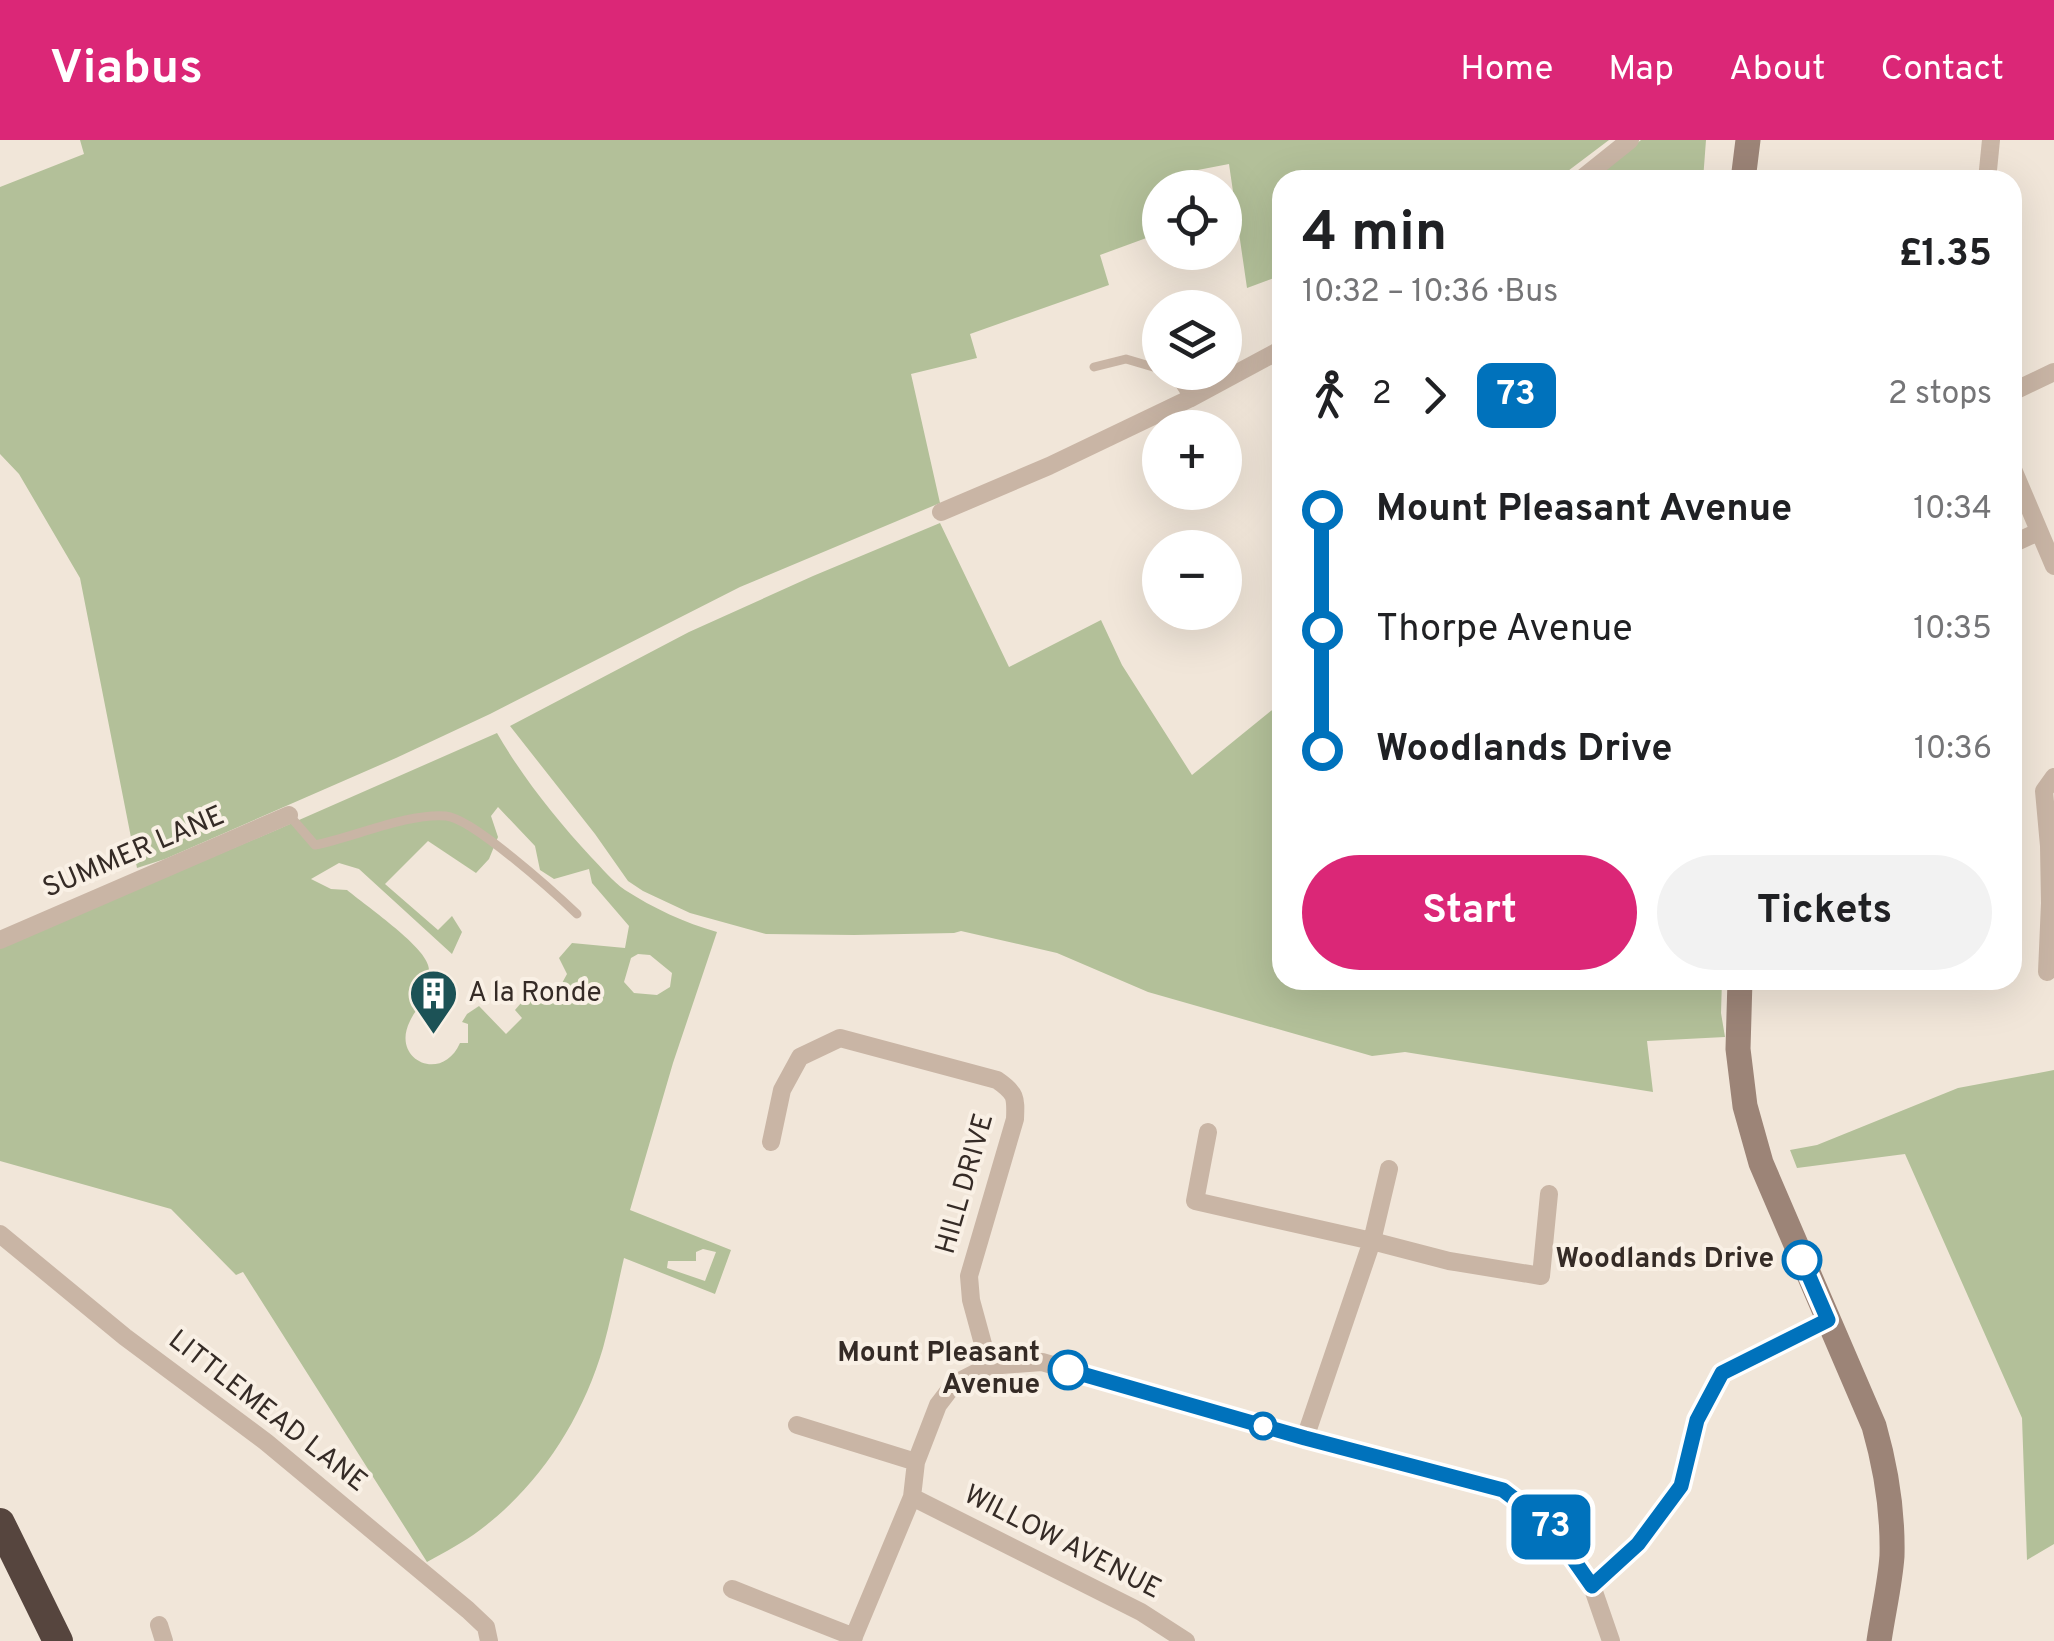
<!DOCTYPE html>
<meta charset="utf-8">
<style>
:root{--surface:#fff;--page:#f2f2f2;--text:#202124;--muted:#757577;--accent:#db2777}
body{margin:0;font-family:Overpass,sans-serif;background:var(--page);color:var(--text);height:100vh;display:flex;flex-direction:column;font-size:38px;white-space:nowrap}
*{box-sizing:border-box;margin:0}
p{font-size:32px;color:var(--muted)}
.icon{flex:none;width:55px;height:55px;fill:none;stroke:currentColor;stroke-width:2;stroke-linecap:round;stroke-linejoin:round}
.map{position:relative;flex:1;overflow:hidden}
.panel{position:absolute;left:1272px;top:30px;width:750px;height:820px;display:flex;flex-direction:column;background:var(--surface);border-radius:30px;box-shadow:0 10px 40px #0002}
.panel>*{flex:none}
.badge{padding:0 20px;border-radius:15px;font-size:35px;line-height:65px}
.buttons{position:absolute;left:1142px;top:30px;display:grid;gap:20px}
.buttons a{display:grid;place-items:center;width:100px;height:100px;border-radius:50%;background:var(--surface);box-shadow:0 10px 40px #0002;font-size:50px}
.map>.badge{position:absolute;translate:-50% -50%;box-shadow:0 0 0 5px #fff}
.legs{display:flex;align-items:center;gap:15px;height:110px;padding:0 30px;font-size:32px}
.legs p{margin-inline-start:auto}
.summary{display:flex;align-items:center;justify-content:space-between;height:170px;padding:0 30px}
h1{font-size:55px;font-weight:700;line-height:75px}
.cta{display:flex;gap:20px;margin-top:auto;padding:20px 30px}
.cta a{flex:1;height:115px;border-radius:60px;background:var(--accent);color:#fff;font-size:40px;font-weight:700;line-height:115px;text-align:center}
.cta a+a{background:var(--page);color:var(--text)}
ul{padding:0 30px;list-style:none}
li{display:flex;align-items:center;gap:35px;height:120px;font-size:38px}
li i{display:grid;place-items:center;width:15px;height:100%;margin:0 12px;background:currentColor}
li i::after{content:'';width:25px;height:25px;margin:-12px;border:8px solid;border-radius:50%;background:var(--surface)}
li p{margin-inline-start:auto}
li:first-child i{background:linear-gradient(#0000 50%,currentColor 0)}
li:last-child i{background:linear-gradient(currentColor 50%,#0000 0)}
header{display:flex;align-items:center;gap:60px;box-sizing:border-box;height:140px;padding:0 50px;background:var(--accent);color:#fff}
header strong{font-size:48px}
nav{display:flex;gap:55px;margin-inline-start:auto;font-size:35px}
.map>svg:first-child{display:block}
</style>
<header>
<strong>Viabus</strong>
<nav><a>Home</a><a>Map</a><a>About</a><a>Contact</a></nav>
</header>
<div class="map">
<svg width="2054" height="1501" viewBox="0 0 2054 1501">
<rect width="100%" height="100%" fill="#f1e6d9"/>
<path fill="#b3c099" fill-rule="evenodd" d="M80,0H1609L1556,40H1282V135L1247,148L1229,24L1177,34L1180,47L1160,48V93L1100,115L1109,145L970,194L977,218L911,234L940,363L740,447L490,574L396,618L165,719L137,728L80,438L19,334L0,314V47L84,14Z
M1641,0H1706L1703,40H1592Z
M940,383L1009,527L1101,480L1122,525L1192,635L1282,562V840H1722L1721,873L1725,897L1647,901L1653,952L1405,912L1372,916L1148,852L1057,813L961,791L954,793L854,795L766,794L690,773L643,751L628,741L595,694L510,586L689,492L813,436Z
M497,593C523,638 556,679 591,717C602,728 612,741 625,750C653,768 685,783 717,792L673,923L630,1070L731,1110L715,1154L624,1118C617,1148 611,1179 603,1208C582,1279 540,1345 480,1390C464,1402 445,1412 427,1422L243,1132L236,1135L171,1069L0,1021V807L274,691ZM498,667L535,706L540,730L554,739L589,729L592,743L629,786L625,808L572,803L559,818L567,834L555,856L521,863L515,870L522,878L506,894L479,866L467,874L462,882L468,884V903H460C442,944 390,920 410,881C416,869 419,866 433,863C425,848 432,838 428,825C423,805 365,765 347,750L331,749L311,739L339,723L359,729L452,814L462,792L452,776L438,790L385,744L428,701L476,733L489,719L498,697L491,676ZM638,814L650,815L672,833L670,847L657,855L634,853L624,842L631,818ZM703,1109L716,1112L705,1141L667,1128L668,1121H696V1112Z
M2054,930V1404L2027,1420L2022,1278L1905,1014L1797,1028L1790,1010L1817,1005L1958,948Z"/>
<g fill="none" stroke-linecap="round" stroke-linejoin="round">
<path stroke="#c9b5a5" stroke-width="9" d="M1094,227L1126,219L1160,229
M1172,232L1189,259
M289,675L315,705C355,697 407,673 446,676C472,678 555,753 577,774"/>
<path stroke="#c9b5a5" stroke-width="18" d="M1580,40L1630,0
M1987,40L1991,0
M2012,252L2054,232
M2012,327L2054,426
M941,372L1049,326L1189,259L1282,209
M2012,404L2038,392
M0,800L289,675
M2047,832L2050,763L2049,706L2044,651L2054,637
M1208,992L1195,1061L1372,1101L1449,1121L1541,1136L1549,1054
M771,1002L782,950L800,917L840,898L997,940C1016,953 1016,957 1015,979L969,1136L971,1160L989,1226
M0,1094L125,1197L266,1302L468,1470L486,1487L489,1501
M797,1285L916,1322
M1305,1298L1372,1101L1389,1029
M912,1357L1141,1472L1186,1501
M1592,1446L1638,1405L1681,1345L1697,1280L1722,1233L1828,1180
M732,1449L854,1497
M159,1485L164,1501
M852,1501L912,1357L916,1322L938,1265L954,1244L989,1226L1042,1222L1305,1298L1503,1350L1550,1386L1592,1446L1611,1501"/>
<path stroke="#9c8477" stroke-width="25" d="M1743,40L1748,0
M1740,840L1738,909L1745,966L1761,1023L1874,1286C1886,1328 1893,1373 1892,1416C1890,1444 1883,1473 1879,1501"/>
<path stroke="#56453e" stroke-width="30" d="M0,1383L58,1501"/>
</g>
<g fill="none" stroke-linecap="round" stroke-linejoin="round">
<defs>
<path id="line-1" d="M1068,1230L1305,1298L1503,1350L1550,1386L1592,1446L1638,1404L1681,1346L1697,1280L1722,1233L1828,1180L1802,1120"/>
</defs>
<use href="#line-1" stroke="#fff" stroke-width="22"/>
<use href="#line-1" stroke="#0072bc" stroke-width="15"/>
</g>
<defs>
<symbol id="building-pin" viewBox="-11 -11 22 30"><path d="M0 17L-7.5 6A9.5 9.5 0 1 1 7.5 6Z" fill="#1c5256" stroke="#f9f0e5"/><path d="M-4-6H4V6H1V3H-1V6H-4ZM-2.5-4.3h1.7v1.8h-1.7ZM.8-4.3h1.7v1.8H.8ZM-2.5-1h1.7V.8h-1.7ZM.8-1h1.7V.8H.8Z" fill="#fff"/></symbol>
</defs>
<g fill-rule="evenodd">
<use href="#building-pin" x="406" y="826" width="55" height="75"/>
</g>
<g fill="#fff" stroke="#0072bc" stroke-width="5">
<circle cx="1802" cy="1120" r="18"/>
<circle cx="1068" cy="1230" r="18"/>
<circle cx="1263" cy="1286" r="12"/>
</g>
<g text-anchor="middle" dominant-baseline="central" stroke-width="8" stroke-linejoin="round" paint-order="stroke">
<g font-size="28" fill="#352b26" stroke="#f9f0e5">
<text transform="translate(134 713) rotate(-23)">SUMMER LANE</text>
<text transform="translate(966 1044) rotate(-74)">HILL DRIVE</text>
<text transform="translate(267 1272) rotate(38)">LITTLEMEAD LANE</text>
<text transform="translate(1062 1403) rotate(27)">WILLOW AVENUE</text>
</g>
<g font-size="28" fill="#352b26" stroke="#f9f0e5" text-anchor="start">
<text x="468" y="854">A la Ronde</text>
</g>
<g font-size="28" font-weight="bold" fill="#352b26" stroke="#f9f0e5" text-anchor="end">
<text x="1774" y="1120">Woodlands Drive</text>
<text x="1040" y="1214">Mount Pleasant<tspan x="1040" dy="32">Avenue</tspan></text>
</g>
</g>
</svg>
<div class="buttons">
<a><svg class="icon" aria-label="locate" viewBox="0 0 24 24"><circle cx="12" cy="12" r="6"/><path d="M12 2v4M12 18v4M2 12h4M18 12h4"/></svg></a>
<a><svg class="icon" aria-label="layers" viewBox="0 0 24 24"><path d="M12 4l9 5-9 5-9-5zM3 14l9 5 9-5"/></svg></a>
<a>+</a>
<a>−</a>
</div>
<b class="badge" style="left:1551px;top:1387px;background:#0072bc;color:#fff">73</b>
<section class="panel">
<div class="summary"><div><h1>4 min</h1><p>10:32 – 10:36 · Bus</p></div><b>£1.35</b></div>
<div class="legs"><svg class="icon" aria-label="walk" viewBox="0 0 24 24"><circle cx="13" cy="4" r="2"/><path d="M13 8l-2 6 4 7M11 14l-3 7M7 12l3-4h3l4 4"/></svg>2<svg class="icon" aria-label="forward" viewBox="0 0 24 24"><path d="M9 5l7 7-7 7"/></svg><b class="badge" style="background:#0072bc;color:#fff">73</b><p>2 stops</p></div>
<ul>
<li><i style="color:#0072bc"></i><b>Mount Pleasant Avenue</b><p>10:34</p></li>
<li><i style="color:#0072bc"></i><span>Thorpe Avenue</span><p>10:35</p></li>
<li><i style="color:#0072bc"></i><b>Woodlands Drive</b><p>10:36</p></li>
</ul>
<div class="cta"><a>Start</a><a>Tickets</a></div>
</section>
</div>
